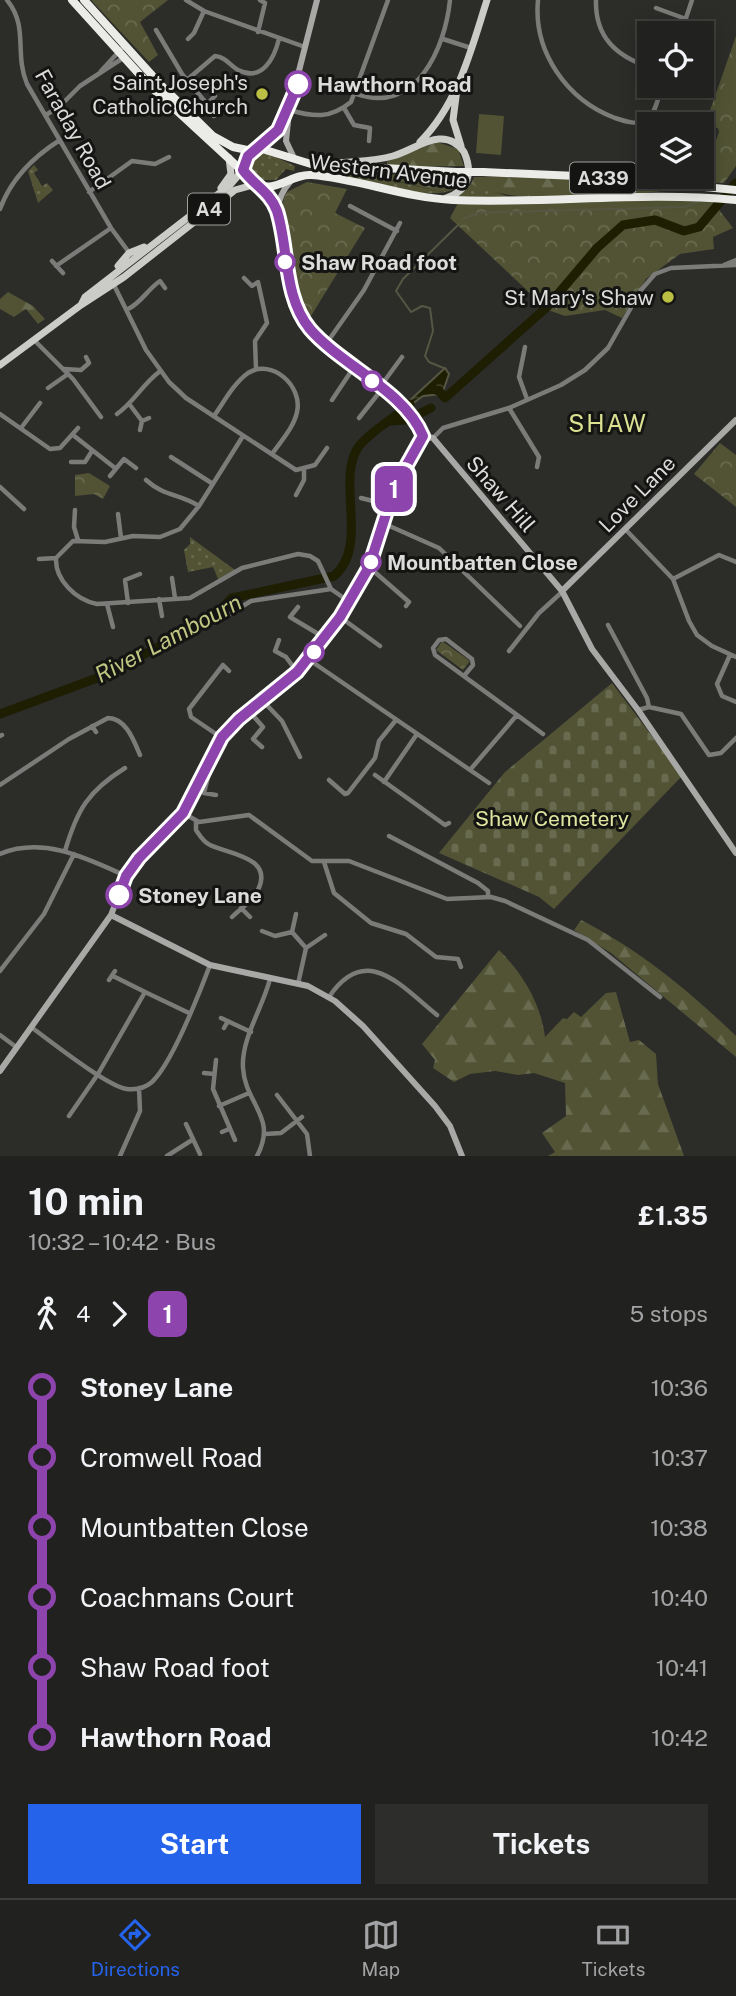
<!DOCTYPE html>
<meta charset="utf-8">
<style>
:root{--surface:#21211f;--page:#2d2e2c;--text:#f1f3f6;--muted:#a2a3a4;--line:#3e3e3d;--accent:#2563eb}
body{margin:0;font-family:"Public Sans",sans-serif;background:var(--page);color:var(--text);height:100vh;display:flex;flex-direction:column;font-size:26px;white-space:nowrap}
*{box-sizing:border-box;margin:0}
p{font-size:23px;color:var(--muted)}
.icon{flex:none;width:38px;height:38px;fill:none;stroke:currentColor;stroke-width:2;stroke-linecap:round;stroke-linejoin:round}
.map{position:relative;height:1156px;overflow:hidden}
.details{display:flex;flex-direction:column;background:var(--surface);flex:1}
.details>*{flex:none}
.badge{padding:0 14px;border-radius:10px;font-size:24px;line-height:46px}
.buttons{position:absolute;left:637px;top:21px;display:grid;gap:14px}
.buttons a{display:grid;place-items:center;width:77px;height:77px;border-radius:0px;background:var(--surface);box-shadow:0 4px 18px #0003,0 0 0 2px var(--line);font-size:35px}
.map>.badge{position:absolute;translate:-50% -50%;box-shadow:0 0 0 4px #fff}
.legs{display:flex;align-items:center;gap:10px;height:77px;padding:0 28px;font-size:23px}
.legs p{margin-inline-start:auto}
.head{display:flex;align-items:center;justify-content:space-between;height:119px;padding:0 28px}
h1{font-size:38px;font-weight:700;line-height:52px}
.cta{display:flex;gap:14px;margin-top:auto;padding:14px 28px}
.cta a{flex:1;height:80px;border-radius:0px;background:var(--accent);color:#fff;font-size:28px;font-weight:700;line-height:80px;text-align:center}
.cta a+a{background:var(--page);color:var(--text)}
ul{padding:0 28px;list-style:none}
li{display:flex;align-items:center;gap:24px;height:70px;font-size:26px}
li i{display:grid;place-items:center;width:10px;height:100%;margin:0 9px;background:currentColor}
li i::after{content:'';width:18px;height:18px;margin:-9px;border:5px solid;border-radius:50%;background:var(--surface)}
li p{margin-inline-start:auto}
li:first-child i{background:linear-gradient(#0000 50%,currentColor 0)}
li:last-child i{background:linear-gradient(currentColor 50%,#0000 0)}
.tabs{display:flex;justify-content:space-around;align-items:center;height:98px;border-top:2px solid var(--line);background:var(--surface);font-size:19px;color:var(--muted)}
.tabs a{display:grid;justify-items:center;gap:4px}
.tabs .active{color:var(--accent)}
.map>svg:first-child{display:block}
</style>
<div class="map">
<svg width="736" height="1156" viewBox="0 0 736 1156">
<defs>
<pattern id="grass-dots" width="8" height="8" patternUnits="userSpaceOnUse" patternTransform="scale(1.75)"><rect width="8" height="8" fill="#515334"/><path d="M2 2h.1M6 6h.1" fill="none" stroke="#696b51" stroke-width="1.8" stroke-linecap="round"/></pattern>
<pattern id="forest-firs" width="22" height="20" patternUnits="userSpaceOnUse" patternTransform="scale(1.75)"><rect width="22" height="20" fill="#515334"/><path d="M5 1l3.5 6h-7zM16 11l3.5 6h-7z" fill="#696b51"/></pattern>
<pattern id="cemetery-stones" width="16" height="16" patternUnits="userSpaceOnUse" patternTransform="scale(1.75)"><rect width="16" height="16" fill="#515334"/><path d="M2 7V4a2 2 0 0 1 4 0v3zM10 15v-3a2 2 0 0 1 4 0v3z" fill="#696b51"/></pattern>
<pattern id="park-crowns" width="20" height="18" patternUnits="userSpaceOnUse" patternTransform="scale(1.75)"><rect width="20" height="18" fill="#515334"/><path d="M2 6a3 3 0 1 1 6 0M12 15a3 3 0 1 1 6 0" fill="none" stroke="#696b51"/></pattern>
<pattern id="water-ripples" width="26" height="14" patternUnits="userSpaceOnUse" patternTransform="scale(1.75)"><rect width="26" height="14" fill="#1d1e02"/><path d="M2 4q2-2 4 0t4 0M15 11q2-2 4 0t4 0" fill="none" stroke="#3d3e26"/></pattern>
</defs>
<rect width="100%" height="100%" fill="#2c2c29"/>
<path fill="url(#grass-dots)" d="M257,154H269L295,166L294,171L286,169L276,180H264L252,173L249,165Z
M34,165L38,170L34,173L42,186L47,183L53,190L38,203L28,171Z
M348,172L379,174L381,178L442,192L461,185C438,205 375,183 347,177Z
M471,184L510,197H457Z
M190,537L235,570L219,581L213,567L188,572L184,550L190,544Z"/>
<path fill="url(#forest-firs)" d="M437,142L458,149L464,166L387,167V161Z
M379,174L464,176L461,185L442,192L381,177Z
M511,176L627,181L683,188C629,196 519,208 471,184L474,177Z
M8,292L33,306L45,319L38,324L26,309L14,317L0,309V299Z
M581,920C641,951 687,989 736,1036V1057L611,953L574,930Z
M499,950C523,974 541,1004 545,1037L563,1018L567,1019L574,1012L581,1017L606,993L616,992L630,1042L639,1040L656,1054L658,1084L684,1156H548L555,1152L542,1133L566,1116L565,1083L534,1073L518,1075L495,1071L470,1074L454,1082L433,1068L435,1060L422,1044Z"/>
<path fill="url(#cemetery-stones)" d="M612,683L682,776L554,909L539,897L439,853L505,772Z"/>
<path fill="url(#park-crowns)" d="M91,0H168L140,22L158,55L149,62Z
M736,36V166L724,183L701,182L719,132L718,128L705,125Z
M307,182L347,189L335,213L365,228L311,316L306,313C294,288 272,216 287,192Z
M688,199L713,202L733,228L713,237L714,249L680,254L646,279L622,318L605,310L565,316L548,310L450,218L459,201Z
M720,443L736,455V507L694,474Z
M89,473L110,486L103,499L94,494L75,496V475Z
M442,641L470,661L463,670L436,650Z"/>
<path fill="#515334" d="M736,60V102L720,95Z
M479,114L504,116L501,155L476,153Z"/>
<path fill="url(#water-ripples)" stroke="#565743" stroke-width="2" d="M445,368L449,374L442,394L423,396L408,407L406,404Z"/>
<g fill="none" stroke-linecap="round" stroke-linejoin="round">
<path stroke="#565743" stroke-width="2" d="M463,219L477,213L684,207L697,202
M446,369L429,362L425,356L433,331L430,308L422,306L411,312L396,291L403,279L459,224"/>
<path stroke="#1d1e02" stroke-width="9" d="M431,389L439,391L445,398L547,307L597,248L623,225L655,220L684,231L699,227L736,183
M390,421L406,420L431,408
M0,714L97,678L208,622L232,598L334,576C370,546 335,479 359,446C372,430 395,418 410,404"/>
<path stroke="#7b7c7a" stroke-width="4.5" d="M7,0C29,27 14,53 27,84L111,228L131,255
M186,0L204,11L305,47
M538,0C533,52 567,100 615,118C624,121 639,126 647,120C655,115 659,95 662,86
M596,0C595,37 616,56 649,67
M656,8L686,19
M156,30L182,74L207,104
M258,32L265,3L260,0
M681,33L692,0
M188,39L194,33L204,11
M443,39L471,48
M101,71L125,45
M188,79L215,56C226,57 229,65 238,70C262,82 274,59 279,39
M356,94C416,115 445,49 450,0
M344,108L354,125L370,128L369,141
M289,110C314,117 330,119 351,102L388,0
M652,113L688,124
M46,115L60,106L80,86L123,58
M214,116L207,104L215,96
M89,192L132,161L155,164L169,157
M350,206L397,231
M0,209C11,179 33,157 60,140
M52,261L63,273
M724,265L736,260
M56,266L111,228
M244,278L252,286L258,282L267,323L255,341L256,369
M113,283L146,350L169,382L186,398L296,470L315,465L327,448
M128,309C141,303 147,290 160,281L165,288
M34,340L73,379L101,417
M326,344L364,290L400,223
M525,347L519,377L527,399
M64,369L81,370L89,363L86,357
M380,387L402,357
M48,388L68,374
M332,400L354,367
M130,405L142,421L140,430
M509,408L539,457L537,467
M0,414L50,449L60,448L78,428
M117,414C134,402 142,385 159,372
M214,416C224,402 233,384 248,373C272,358 303,386 297,412C294,427 281,441 272,454
M359,418L382,389
M142,421L149,418
M21,428L40,403
M73,435L115,468
M243,436L199,506L180,529L160,537L133,536L105,542L73,541L56,558C55,580 76,600 97,604L190,598L242,568L298,554L310,556L318,561L331,589L348,601
M433,438L443,428L509,408L561,385L585,370L608,348L641,290L655,274L671,268L736,265
M171,457L213,484
M71,462H85L92,451
M110,476L124,459L136,468
M146,480C165,497 178,493 199,506
M0,487L24,509
M296,495L304,480V470
M361,498L389,505
M75,510L74,527L78,540
M118,514L121,538
M385,524L439,548L520,626
M626,530L673,579L689,621L697,635L712,646L736,657
M39,559L56,558
M369,567L409,602L406,606
M172,578L175,598
M673,579L719,555L736,562
M159,599L162,616
M128,603L125,580L140,574
M107,604L113,627
M298,607L290,617L325,638
M340,617L380,646
M215,623L251,601L331,589
M608,625L647,698L649,707
M279,640L275,651L286,657L297,672
M509,651L539,613L562,592
M730,655L717,684L722,696L736,702
M308,659L489,783
M464,676L473,665L472,659L446,639L439,640L433,648L435,655L543,734
M263,701L282,721L300,757
M638,710L649,707L681,714L709,755L721,753L736,738
M249,711L263,727L253,739L262,747
M92,726L96,732
M0,736L2,735
M222,738L191,717L189,709L223,665L229,671
M206,767L210,769L204,793L216,795
M470,770L517,715
M375,775L445,825L449,823
M329,780L345,794L348,793L375,758L379,741L396,720
M384,782L417,734
M0,785L69,739L108,718C126,718 134,741 140,755
M183,813L199,822L249,815L312,861H349L447,899L491,897L505,901L588,940L660,997
M196,822V830C200,836 203,842 210,845C229,854 274,857 258,890C254,900 240,909 232,917
M389,836L478,883L488,891V897
M65,851C77,810 88,791 125,768
M0,854C43,836 86,858 126,876
M324,862L334,893L371,923L406,934L436,957L458,959L461,967
M241,908L250,917
M296,914L292,932L306,948
M262,931L275,936L292,932
M0,971L44,914L74,854
M113,976L145,992
M109,980L115,971
M298,984L306,948L325,935
M329,997C366,942 401,986 437,1015
M221,1018L251,1032
M31,1027C49,1040 108,1087 127,1089C136,1090 145,1088 152,1082C173,1062 199,994 210,965
M224,1028L228,1021
M0,1035L16,1047
M216,1060L213,1089L235,1140
M204,1073L214,1074
M277,1095L307,1134L310,1156
M219,1106L249,1093
M69,1116L98,1074L145,992L189,1013
M186,1124L200,1154
M222,1132L229,1129
M265,1134L281,1133L302,1117
M120,1156L140,1111L139,1088
M167,1156L192,1140
M257,1156C278,1117 245,1104 243,1068C241,1039 263,1007 270,979"/>
<path stroke="#a8a9a6" stroke-width="6" d="M289,112L286,141L294,158
M259,148L278,130L289,110L317,0
M290,182C273,201 277,220 281,243C287,271 291,306 310,329C341,366 405,391 423,436
M262,186L276,209
M423,436L433,438L562,591L592,649L638,710L736,853
M562,591L736,420
M111,915L210,965L308,986L335,1001L363,1026L435,1106L450,1126L462,1156
M0,1071L111,915L126,876L139,858L183,813L222,738L239,719L297,672L340,617L369,567L395,486L423,436"/>
<path stroke="#cbccc8" stroke-width="7" d="M457,89L453,120L461,146
M420,142C458,104 471,50 487,0
M337,163C356,161 375,161 393,156C417,149 444,124 464,152C473,172 469,191 446,198
M221,188L231,174L229,158
M118,266L129,253L144,247
M81,305L85,297L230,185L243,170
M0,365L81,305L124,277L235,190L256,184"/>
<path stroke="#ebece7" stroke-width="8" d="M72,0L149,85L252,180C272,198 290,173 312,175C360,179 405,198 453,200C548,204 642,191 736,200
M84,0L159,83L213,136L233,147L252,151
M243,170L248,156L259,148L311,164L456,172
M483,172L600,177L736,190"/>
<path stroke="#ebece7" stroke-width="8" d="M456,172H483"/>
</g>
<g fill="none" stroke-linecap="round" stroke-linejoin="round">
<defs>
<path id="line-1" d="M119,895L126,876L139,858L183,813L222,737L239,719L297,672L340,617L369,567L395,486L423,436C405,391 341,365 310,329C283,296 289,249 277,211C270,192 254,185 243,170L248,156L278,130L298,84"/>
</defs>
<use href="#line-1" stroke="#fff" stroke-width="16"/>
<use href="#line-1" stroke="#8e44ad" stroke-width="10"/>
</g>
<g fill="#fff" stroke="#8e44ad" stroke-width="3.5">
<circle cx="298" cy="84" r="12"/>
<circle cx="285" cy="262" r="9"/>
<circle cx="372" cy="381" r="9"/>
<circle cx="371" cy="562" r="9"/>
<circle cx="314" cy="652" r="9"/>
<circle cx="119" cy="895" r="12"/>
</g>
<g fill="#bbc045" stroke="#141513" stroke-width="2.5">
<circle cx="262" cy="94" r="7"/>
<circle cx="668" cy="297" r="7"/>
</g>
<g text-anchor="middle" dominant-baseline="central" stroke-width="6" stroke-linejoin="round" paint-order="stroke">
<g fill="#141513" stroke="#a0a19e" stroke-width="2">
<rect x="570" y="162.5" width="66" height="31" rx="5"/>
<rect x="188" y="193.5" width="42" height="31" rx="5"/>
</g>
<g font-size="19" font-weight="bold" fill="#dcddda">
<text x="603" y="178">A339</text>
<text x="209" y="209">A4</text>
</g>
<g font-size="21" fill="#dcddda" stroke="#141513" text-anchor="end">
<text x="248" y="82">Saint Joseph's<tspan x="248" dy="24">Catholic Church</tspan></text>
<text x="654" y="297">St Mary's Shaw</text>
</g>
<g font-size="21" font-weight="bold" fill="#dcddda" stroke="#141513" text-anchor="start">
<text x="317" y="84">Hawthorn Road</text>
<text x="301" y="262">Shaw Road foot</text>
<text x="387" y="562">Mountbatten Close</text>
<text x="138" y="895">Stoney Lane</text>
</g>
<g font-size="21" fill="#dcddda" stroke="#141513">
<text transform="translate(73 129) rotate(61)">Faraday Road</text>
<text transform="translate(389 171) rotate(7)">Western Avenue</text>
<text transform="translate(501 494) rotate(49)">Shaw Hill</text>
<text transform="translate(637 494) rotate(-45)">Love Lane</text>
</g>
<g font-size="21" fill="#e0e5a0" stroke="#141513">
<text x="552" y="818">Shaw Cemetery</text>
</g>
<g font-size="23" font-style="italic" fill="#c2c683" stroke="#141513">
<text transform="translate(168 638) rotate(-28)">River Lambourn</text>
</g>
<g font-size="24" letter-spacing="2" fill="#dbe092" stroke="#141513">
<text x="608" y="423">SHAW</text>
</g>
</g>
</svg>
<div class="buttons">
<a><svg class="icon" aria-label="locate" viewBox="0 0 24 24"><circle cx="12" cy="12" r="6"/><path d="M12 2v4M12 18v4M2 12h4M18 12h4"/></svg></a>
<a><svg class="icon" aria-label="layers" viewBox="0 0 24 24"><path d="M12 4l9 5-9 5-9-5zM3 14l9 5 9-5"/></svg></a>
</div>
<b class="badge" style="left:394px;top:489px;background:#8e44ad;color:#fff">1</b>
</div>
<section class="details">
<div class="head"><div><h1>10 min</h1><p>10:32 – 10:42 · Bus</p></div><b>£1.35</b></div>
<div class="legs"><svg class="icon" aria-label="walk" viewBox="0 0 24 24"><circle cx="13" cy="4" r="2"/><path d="M13 8l-2 6 4 7M11 14l-3 7M7 12l3-4h3l4 4"/></svg>4<svg class="icon" aria-label="forward" viewBox="0 0 24 24"><path d="M9 5l7 7-7 7"/></svg><b class="badge" style="background:#8e44ad;color:#fff">1</b><p>5 stops</p></div>
<ul>
<li><i style="color:#8e44ad"></i><b>Stoney Lane</b><p>10:36</p></li>
<li><i style="color:#8e44ad"></i><span>Cromwell Road</span><p>10:37</p></li>
<li><i style="color:#8e44ad"></i><span>Mountbatten Close</span><p>10:38</p></li>
<li><i style="color:#8e44ad"></i><span>Coachmans Court</span><p>10:40</p></li>
<li><i style="color:#8e44ad"></i><span>Shaw Road foot</span><p>10:41</p></li>
<li><i style="color:#8e44ad"></i><b>Hawthorn Road</b><p>10:42</p></li>
</ul>
<div class="cta"><a>Start</a><a>Tickets</a></div>
</section>
<nav class="tabs">
<a class="active"><svg class="icon" aria-label="directions" viewBox="0 0 24 24"><path d="M12 3l9 9-9 9-9-9zM9 14v-3h6M13 9l2 2-2 2"/></svg>Directions</a>
<a><svg class="icon" aria-label="map" viewBox="0 0 24 24"><path d="M3 6l6-2 6 2 6-2v14l-6 2-6-2-6 2zM9 4v14M15 6v14"/></svg>Map</a>
<a><svg class="icon" aria-label="tickets" viewBox="0 0 24 24"><path d="M3 7h18v10H3zM15 7v10"/></svg>Tickets</a>
</nav>
